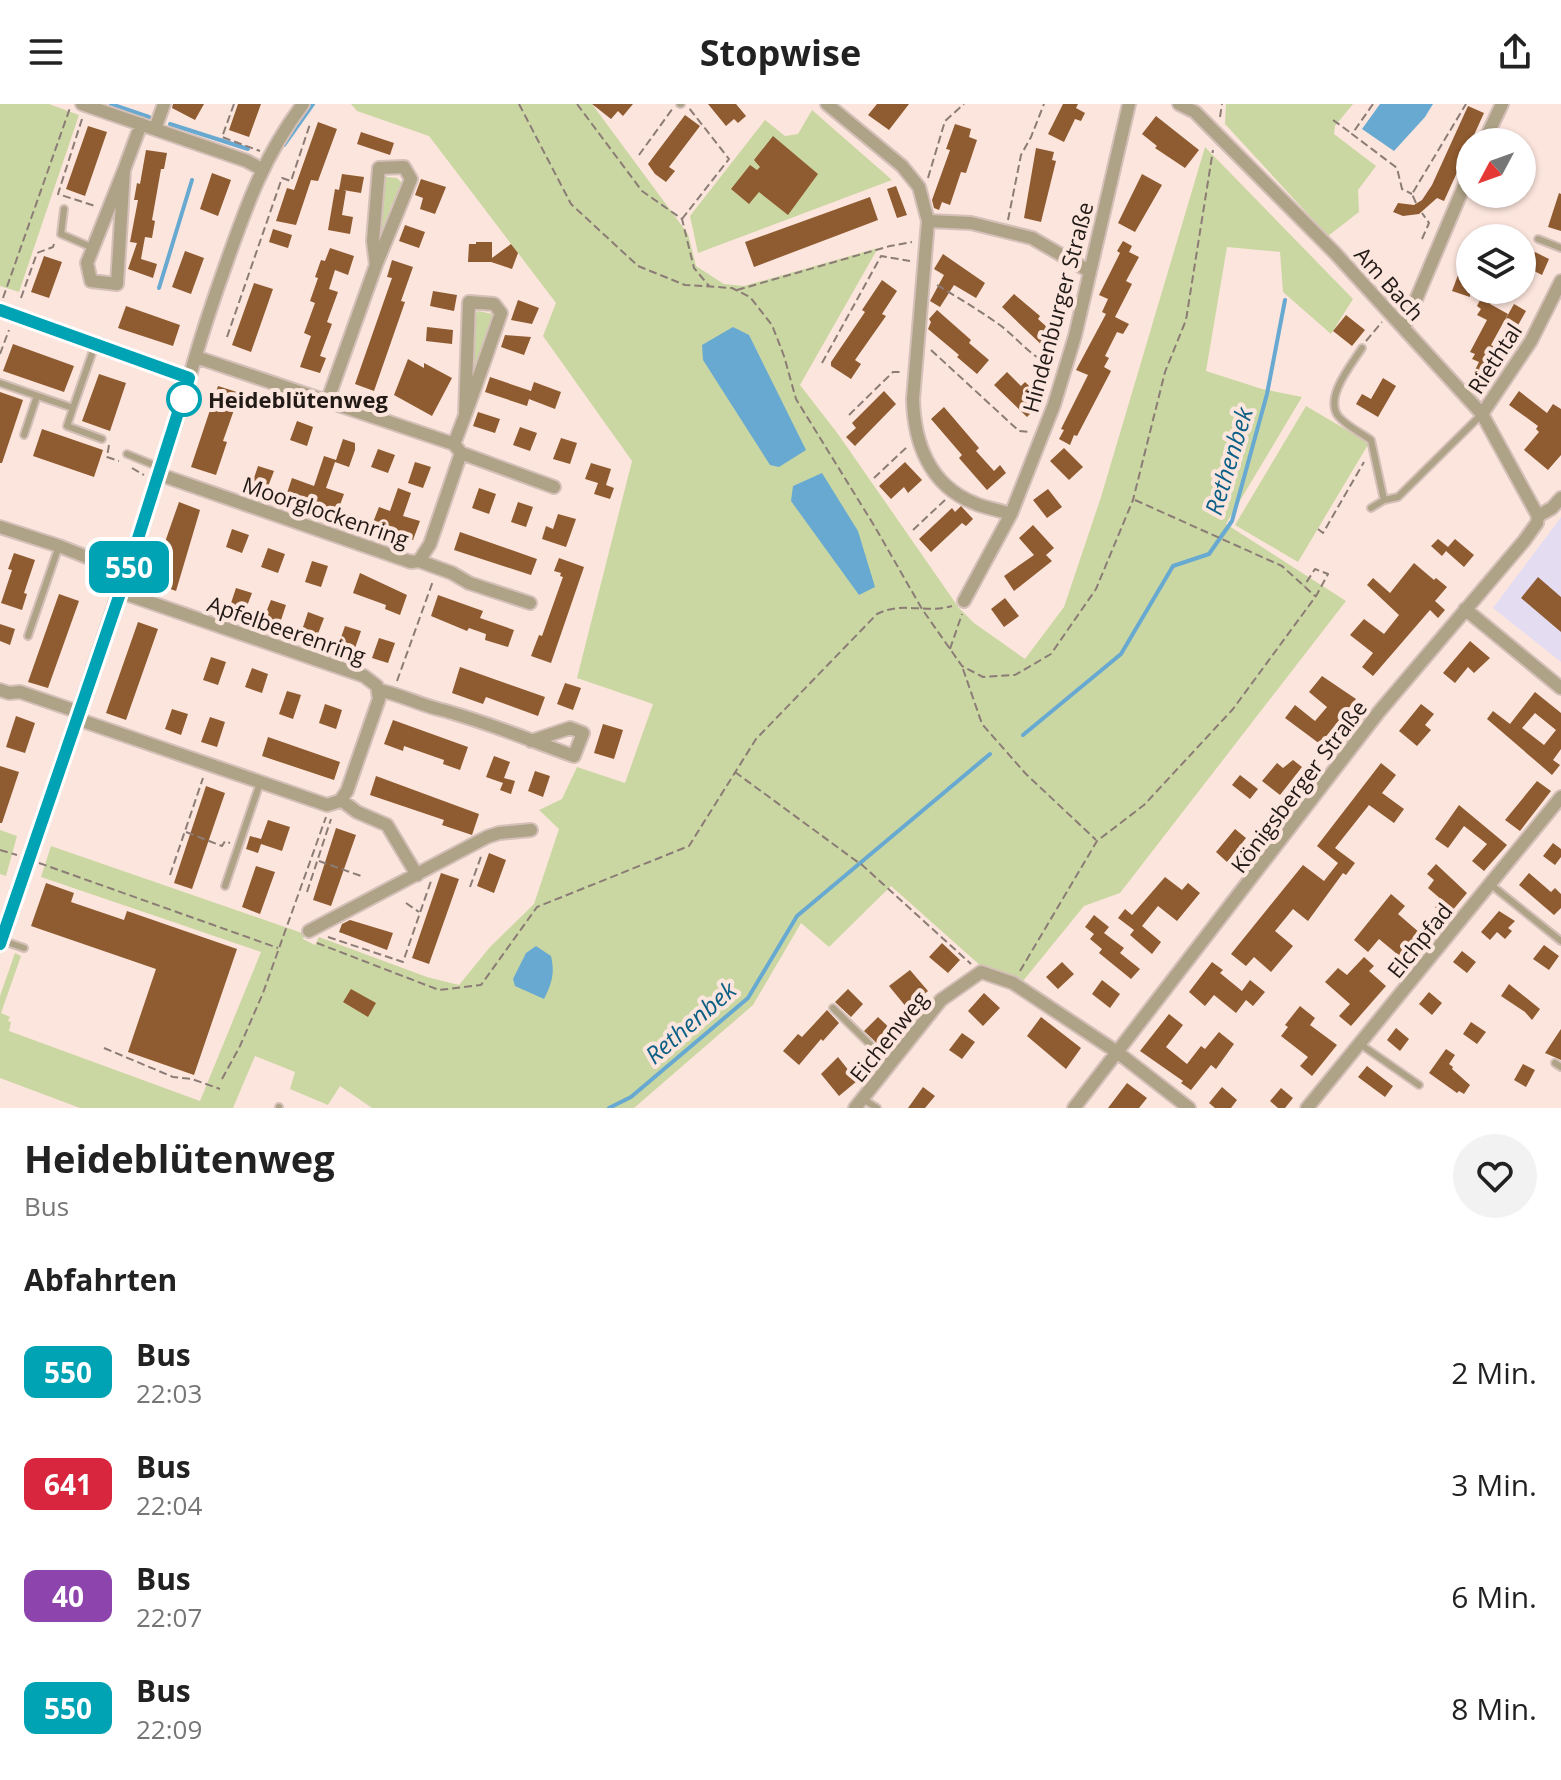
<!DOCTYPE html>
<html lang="de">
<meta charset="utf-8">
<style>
:root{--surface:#fff;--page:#f2f2f2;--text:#222;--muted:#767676}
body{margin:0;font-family:"Open Sans",sans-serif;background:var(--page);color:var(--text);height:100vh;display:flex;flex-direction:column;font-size:30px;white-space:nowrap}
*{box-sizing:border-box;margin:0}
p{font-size:26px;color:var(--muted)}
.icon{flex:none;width:44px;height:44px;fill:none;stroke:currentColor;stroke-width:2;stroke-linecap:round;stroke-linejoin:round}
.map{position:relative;height:1004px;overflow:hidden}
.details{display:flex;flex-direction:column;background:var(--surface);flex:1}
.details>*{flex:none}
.badge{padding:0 16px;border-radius:12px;font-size:28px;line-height:52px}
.needle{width:52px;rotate:229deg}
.controls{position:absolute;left:1456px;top:24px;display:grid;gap:16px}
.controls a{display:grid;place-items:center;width:80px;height:80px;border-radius:50%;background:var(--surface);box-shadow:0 2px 6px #0004;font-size:40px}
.map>.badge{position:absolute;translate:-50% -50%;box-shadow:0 0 0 4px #fff}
h2{padding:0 24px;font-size:30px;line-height:72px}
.round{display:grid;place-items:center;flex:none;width:84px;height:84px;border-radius:42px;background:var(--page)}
.overview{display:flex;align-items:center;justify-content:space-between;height:136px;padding:0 24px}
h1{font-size:38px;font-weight:700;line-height:60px}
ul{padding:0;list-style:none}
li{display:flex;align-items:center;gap:24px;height:112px;padding:0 24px}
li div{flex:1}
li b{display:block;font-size:30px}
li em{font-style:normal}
li .badge{min-width:88px;font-weight:700;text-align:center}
header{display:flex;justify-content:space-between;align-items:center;height:104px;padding:0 24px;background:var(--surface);font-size:36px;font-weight:700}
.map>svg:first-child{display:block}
</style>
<header><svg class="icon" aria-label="menu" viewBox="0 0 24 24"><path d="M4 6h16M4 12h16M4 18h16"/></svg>Stopwise<svg class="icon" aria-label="share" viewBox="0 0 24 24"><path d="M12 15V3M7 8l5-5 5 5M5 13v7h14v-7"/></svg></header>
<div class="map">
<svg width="1561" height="1004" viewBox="0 0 1561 1004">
<rect width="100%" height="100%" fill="#fce5dd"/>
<path fill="#e4ddf2" d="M1561,413V558L1493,504Z"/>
<path fill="#cbd7a2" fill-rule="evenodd" d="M0,0H49L79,11L19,188L0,182Z
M351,0H592L688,130L696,162L724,180L744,182L878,144L800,281L838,330L959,504L974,519L1025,555L1064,503L1101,393L1205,43L1353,195L1331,230L1283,188L1280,148L1227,143L1206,267L1262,285L1302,293L1226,420L1346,497L1120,789L1084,802L1023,877L982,863L891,782L829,843L801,819L753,901L634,1004H372L340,982L328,1001L290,985L295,968L255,952L233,1004H80L0,974V892L15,849L21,852L1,909L10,913L8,917L11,918L9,927L200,997L261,848L41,773L51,742L305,830L303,835L315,841L319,833L427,873L459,881L490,843L534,800L559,725L539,706L562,695L577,663L625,679L653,600L577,574L632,357L543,232L556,199L429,32L357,7ZM822,370L874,482L859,491L793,382Z
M1226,0H1353L1335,22L1334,30L1376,62L1358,86L1359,108L1328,132L1225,20Z
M812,6L892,76L698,149L690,112L765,16L785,32L798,30Z
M386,73L397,74L403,80L397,100H392L382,129L386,133L383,141L377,139L383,76Z
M478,207L493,210L495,213L492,226L488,225L474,265L478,267L475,275L469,274L474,212Z
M1306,302L1369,339L1298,458L1235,421Z
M0,726L17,732L6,772L0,770Z"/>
<path fill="#67a9d1" d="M1380,0H1433L1425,13L1394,47L1362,25Z
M733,223L749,231L806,346L779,363L770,361L703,256L702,241Z
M822,369L858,427L875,483L859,491L791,397L793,382Z
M536,842L551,852C555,869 552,879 544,895L515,882L513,875L526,849Z"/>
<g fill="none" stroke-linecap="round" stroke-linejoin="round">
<path stroke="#67a9d1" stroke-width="4" d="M111,0L149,13
M170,20L248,45
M284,41L313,0
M159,184L192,76
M1023,631L1121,550L1173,462L1209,450L1232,417L1267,290L1285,196
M609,1004L631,993L748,894L797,812L990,650"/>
</g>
<path fill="#8f5b30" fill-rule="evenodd" d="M173,0H204L195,16L172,4Z
M238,0H261L249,33L229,26Z
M592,0H633L623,12L618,7L611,15Z
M708,0H736L746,12L738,19L734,15L726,22Z
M877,0H909L889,26L868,11Z
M1063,0H1078L1076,4L1085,9L1081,17L1075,15L1064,38L1048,30Z
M1468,2L1484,9L1444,97L1437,94L1419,110L1403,112L1393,108L1398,99L1414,101L1422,96L1432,81Z
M685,11L700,22L669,63L675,67L666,78L655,70L648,60Z
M1156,12L1199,46L1185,64L1155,44L1157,42L1142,30Z
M318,18L337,25L318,77L311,76L296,121L276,117L287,84L294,86Z
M955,20L971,25L969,33L977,36L966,69L961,68L950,101L942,98L939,106L934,104L932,96L950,46L946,45Z
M88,22L107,28L85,92L66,85Z
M361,28L394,39L390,51L357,40Z
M773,32L818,70L788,111L759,88L749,100L731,85L750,61L757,66L760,63L754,56Z
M1036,44L1054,48L1052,56L1056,57L1041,118L1024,114Z
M146,46L167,49L164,65H161L152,116L155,117L152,134L145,133L141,155L157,160L153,174L128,165L137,139L130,138L138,96H134L137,79L140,80Z
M212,69L231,76L218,112L200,105Z
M342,70L364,73L361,89L343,86L346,87L342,111L353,113L350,130L328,126L335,85L339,86Z
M1142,70L1162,81L1135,128L1118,119Z
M421,75L446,83L435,110L420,105L423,94L415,91Z
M896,82L907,111L897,114L887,85Z
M1559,89L1561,90V127L1548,123Z
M870,93L878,116L754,163L745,138Z
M405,121L425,128L419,144L399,137Z
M273,125L292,131L288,144L269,138Z
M1123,137L1132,142L1129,148L1139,153L1126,177L1132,180L1115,213L1129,220L1123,230L1117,228L1105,252L1109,254L1104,263L1111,267L1077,332L1074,331L1070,341L1059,335L1064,326L1061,325L1088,271L1076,266L1106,210L1102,208L1108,195L1099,191L1120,149L1117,147Z
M476,138H492V154L511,140L518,149L512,165L491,158H468L469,140H476Z
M1469,142H1470V193L1452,187Z
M330,144L354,152L348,171L335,166L329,185L338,188L327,218L332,220L320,252L326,254L320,269L300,263L311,232L304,229L315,199L310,197L318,174L315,173L321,156L325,157Z
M185,147L204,154L191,190L172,183Z
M1535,148L1549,155L1542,171L1528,164Z
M943,150L985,179L976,194L954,181L940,203L930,197L944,171L934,165Z
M44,152L62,158L49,194L31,188Z
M392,156L413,163L401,197L405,198L374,287L355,280L392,174L387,173Z
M882,176L897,187L882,210L886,212L855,256L861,260L851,275L831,262V258L865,208L862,206Z
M254,179L273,185L251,248L232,241Z
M433,187L457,191L454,207L430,202Z
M1014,190L1040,212L1038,215L1058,233L1047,246L1002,203Z
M1483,190L1492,196L1490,200L1508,210L1491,241L1503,248L1488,276L1474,268L1479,258L1472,255L1475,250L1470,248L1487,216L1477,211L1481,205L1477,202Z
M518,196L539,204L532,220L511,216Z
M1514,200L1526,207L1517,223L1505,216Z
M126,202L180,221L173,242L118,224Z
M937,206L971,236L969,239L989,256L977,270L957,253L959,251L928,225L931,218L929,215Z
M1346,211L1365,226L1352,242L1333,227Z
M427,223L453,226L452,240L426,237Z
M505,231L531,233L524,251L501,243Z
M13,240L74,262L64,288L3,267Z
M408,255L424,264V259L452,274L432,312L394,291Z
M1007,268L1021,282L1025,278L1044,296L1027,313L994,281Z
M99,270L126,279L110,327L82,317Z
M490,273L531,287L534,278L561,288L555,305L529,295L527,302L485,288Z
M1383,274L1396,282L1378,313L1356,300L1362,290L1371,295Z
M218,282L240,289L223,337L227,338L216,371L191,363Z
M884,287L896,300L855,342L846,333L856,324L852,319Z
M1519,287L1547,309L1553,300L1561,305V351L1548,366L1524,346L1539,328L1536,325L1538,322L1509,301Z
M0,288L23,296L2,359H0Z
M944,303L979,344L976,347L994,367L1000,361L1006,369L987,386L959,354L962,351L931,315Z
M478,308L500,315L495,329L473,322Z
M297,317L313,323L307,342L290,336Z
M520,323L537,329L530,347L513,341Z
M42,325L103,346L94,373L33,352Z
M561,334L577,339L570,360L553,355Z
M343,335L355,339V346L349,363L335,358L326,384L344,390L337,409L286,392L292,374L314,382L324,352L336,356Z
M1064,344L1083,363L1069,376L1050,357Z
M378,345L395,351L388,369L371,363Z
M415,358L431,363L423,384L408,379Z
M905,358L922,376L908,389L904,383L891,395L879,382Z
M591,359L611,365L606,381L614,384L610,395L594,390L598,379L585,375Z
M258,362L274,367L267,385L252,380Z
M398,384L411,389L403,412L420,417L413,436L372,421L379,403L390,407Z
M479,384L496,390L489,410L472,404Z
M1048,385L1062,403L1047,414L1033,396Z
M179,398L200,406L176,487L151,478Z
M518,398L533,403L526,423L511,418Z
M961,402L973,415L966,422L962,419L931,448L919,435L952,404L955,408Z
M558,410L576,415L566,443L542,435L546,422L553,425Z
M1033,421L1054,444L1046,451L1052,457L1014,487L1004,472L1034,451L1019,434Z
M232,425L249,431L242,449L226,443Z
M460,428L537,455L531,471L454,446Z
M1438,435L1448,443L1455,435L1474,451L1464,463L1446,447L1442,452L1431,442Z
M268,444L285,450L278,469L261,463Z
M14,449L35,456L24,489L27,490L22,506L1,499L12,466L8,465Z
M559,454L584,463L551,559L531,552L539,531L542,532L563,473L560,472L561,469L554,467Z
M312,457L328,462L321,483L305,478Z
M1414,459L1434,476L1436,474L1447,483L1435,497L1445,506L1438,514L1430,506L1373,572L1362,563L1373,549L1350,531L1364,515L1384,530L1399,511L1367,481L1373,474L1390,489Z
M360,469L407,491L400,511L385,505L386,501L353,489Z
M1538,473L1561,493V528L1521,494Z
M236,484L252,489L244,510L229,505Z
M59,490L79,497L48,584L28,578Z
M438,491L483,507L480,514L514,526L508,543L485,536L486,530L469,524L467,527L431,512Z
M1005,494L1019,512L1004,523L991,505Z
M271,496L286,501L279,522L263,516Z
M308,508L324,514L316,535L301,529Z
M138,518L158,525L126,616L106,609Z
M0,520L15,525L10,541L0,537Z
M345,522L361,527L354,547L338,542Z
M379,534L395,539L388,559L372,554Z
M1470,537L1490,554L1474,569L1468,563L1455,579L1443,569Z
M211,553L226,558L218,581L203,576Z
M460,563L545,593L538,612L486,593L483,600L452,589Z
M252,564L268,570L262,589L245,583Z
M1322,572L1356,595L1320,640L1285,614L1295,601L1315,617L1327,603L1309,588Z
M565,579L581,584L573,606L557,600Z
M287,587L301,591L293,615L279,610Z
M1535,588L1561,609V645L1553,656L1560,661L1552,671L1487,615L1493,607L1510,620ZM1535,609L1556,626L1544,641L1522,624Z
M325,600L342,606L336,625L319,619Z
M1421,600L1434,610L1425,621L1431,626L1417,642L1399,627Z
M172,605L188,610L181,631L165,625Z
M16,612L35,619L25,649L6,643Z
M210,613L225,618L217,643L201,638Z
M393,616L468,643L460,666L443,660L444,656L404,642L403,647L384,640Z
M603,620L623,626L614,655L594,649Z
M268,633L340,658L334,676L262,652Z
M494,652L510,658L504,674L515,677L511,690L500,686L503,679L486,673Z
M1293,656L1302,663L1280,691L1262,677L1277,659L1283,664Z
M1381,659L1396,671L1382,689L1404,705L1394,719L1369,701L1335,744L1355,759L1346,771L1343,769L1308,817L1293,805L1275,827L1293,842L1271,868L1254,853L1246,862L1231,850L1303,761L1324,777L1338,759L1317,742Z
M0,662L19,668L2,719H0Z
M535,667L550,672L543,693L528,687Z
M1240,671L1258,685L1250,695L1232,681Z
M376,672L479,710L472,731L442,721L444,716L370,691Z
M1537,677L1551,687L1520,727L1505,716Z
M206,682L225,689L192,785L174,779Z
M1459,701L1507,741L1484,767L1472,757L1487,740L1464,722L1448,744L1435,735Z
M268,716L290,723L282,747L261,740L258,749L246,745L250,732L261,735Z
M336,724L356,731L331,802L313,796Z
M1235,725L1246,734L1227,758L1216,748Z
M1553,739L1561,745V753L1555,761L1543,752Z
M489,749L506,756L494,789L477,782Z
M1436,760L1467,789L1447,813L1435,803L1442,796L1428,784L1434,776L1427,770Z
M256,762L275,768L260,810L242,803Z
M441,769L459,775L429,860L412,854Z
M1529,769L1551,788L1555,784L1561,790V804L1554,811L1519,781Z
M1165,773L1182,786L1188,779L1200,789L1177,817L1158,802L1142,822L1161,838L1152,850L1130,831L1134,826L1118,814L1125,805L1132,811Z
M46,779L74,789L71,798L124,816L127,807L237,845L194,971L128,948L156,865L31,822Z
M1391,790L1405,802L1398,810L1428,836L1408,859L1379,835L1368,848L1354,836Z
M1499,807L1515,817L1508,824L1512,827L1505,835L1497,828L1490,836L1481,828Z
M1094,811L1109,823L1104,829L1124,844L1120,849L1140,865L1131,875L1099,849L1102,845L1090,835L1094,830L1085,823Z
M350,816L393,829L387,846L339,828L342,820Z
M942,839L960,856L948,869L929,853Z
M1544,841L1559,852L1549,866L1533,855Z
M1462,847L1476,858L1467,869L1453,858Z
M1364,853L1374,862L1369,867L1386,882L1351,922L1339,912L1350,900L1325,878L1338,864L1347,871Z
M1062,858L1074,870L1058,885L1046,873Z
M1212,858L1223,866L1220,869L1242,887L1250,876L1265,888L1253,902L1246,896L1236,909L1214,891L1205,902L1189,888Z
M910,866L928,887L907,904L889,882Z
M1102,876L1120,890L1110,904L1092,890Z
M1509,880L1540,905L1532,916L1525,908L1501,892Z
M351,885L376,899L368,913L343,898Z
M848,885L863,900L851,913L835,898Z
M1429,888L1442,899L1432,911L1419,900Z
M984,889L1000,904L983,922L968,907Z
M1300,902L1315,914L1310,921L1337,941L1312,972L1300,962L1308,953L1281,932L1288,923L1285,921Z
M827,906L839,919L823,937L821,935L799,961L783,947L798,930L802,933Z
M1169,910L1183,921L1166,943L1187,960L1201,942L1205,945L1219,928L1234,940L1216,965L1211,961L1191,986L1181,979L1183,977L1140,947Z
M878,913L896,930L882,944L864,927Z
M1041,913L1081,944L1066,965L1027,932Z
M1471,918L1486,928L1477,940L1463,930Z
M1396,924L1409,935L1400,947L1387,936Z
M1561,925V956L1545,949Z
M962,929L975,938L962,955L949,946Z
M1446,945L1455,951L1449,960L1453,963L1452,965L1470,981L1464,990L1459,987L1457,989L1429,969Z
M838,953L857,977L839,992L821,970Z
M1523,960L1535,966L1526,983L1514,976Z
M1367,962L1393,982L1385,993L1358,973Z
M1127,979L1147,994L1139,1004H1108Z
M923,983L935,992L925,1004H908Z
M1222,983L1237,996L1231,1004H1215L1209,999Z
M1281,984L1293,994L1285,1004H1278L1270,997Z"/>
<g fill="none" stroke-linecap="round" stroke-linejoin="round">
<defs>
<path id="lane" d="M680,0H681
M64,105L61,130L93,144
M1538,135L1561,144
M1362,244C1352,260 1323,294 1339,313C1347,322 1361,329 1371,336L1384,396
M0,279L73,304L95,241
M73,304L67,322L102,335
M24,331L37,292
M127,350L161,364
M1371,404L1384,396L1398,393L1482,310
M28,532L59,442
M1490,780L1561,837
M225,782L260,679
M1,836L24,844
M833,904L890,960
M1360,940L1419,981
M1555,959L1561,963
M863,995L877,1004
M279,1004V1003"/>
<path id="street" d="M82,0L247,57L261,65
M827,0L902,62L919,83L928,117L913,295C914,338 929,381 974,399C985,404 999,406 1011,410
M1179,0L1195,8L1335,149L1482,310L1538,412
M155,25L164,0
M1484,38L1502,0
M124,66L87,159L91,177L117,180L124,66L141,20
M928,117L971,119L1032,134L1089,167
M0,206L189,274
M1404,224L1470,68
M327,298L376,161L411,75L404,63L379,64L373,137L376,161
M1482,310L1531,237L1561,177
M454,340C471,297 486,253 501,209L494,200L469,198L465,311
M461,349L554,383
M158,370L411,458L419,457L430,440L461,349L454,340L196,253
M0,423L59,442L127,469
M419,457L452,469L469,479L530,499
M964,497L1011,410L1054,301L1075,232L1129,0
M1465,505L1561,584
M0,586L9,589L20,588L79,608
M378,586C399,590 418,600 438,605C485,617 529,636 574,652L583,629L570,624L531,637
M77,615L327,701L340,697L347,687L379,595L377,582L364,572L120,488
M341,696L357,708L387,721L417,771
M309,827L487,733L499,729L531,726
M0,840L184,295C195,249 210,205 226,160C247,100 264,52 303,0
M855,1004L941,896L981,868L1013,879L1117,948L1189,1004
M1074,1004L1378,609L1524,437L1537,419L1538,412L1552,404L1561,394
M1307,1004L1561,693"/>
</defs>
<use href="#lane" stroke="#d5c0b9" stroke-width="10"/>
<use href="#street" stroke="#d5c0b9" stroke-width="16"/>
<path stroke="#8b7c76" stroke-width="2" stroke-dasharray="8 4" stroke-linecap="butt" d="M234,0L222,33L260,47
M519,0L571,100L638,162L685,181L732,184L750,193L772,221L784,252L796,295L875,423L922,505L962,562L983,573L1015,571L1051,550L1096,485L1133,396L1165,268L1186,216L1213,46
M577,0L642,87L682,115L694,164L709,182
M1373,0L1352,30L1397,64L1402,85L1412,90
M1220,13L1222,0
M82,15L58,90L95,102
M1333,16L1351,29
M639,51L673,4
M928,74L945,17L964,0
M1416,99L1412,90L1466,0
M682,115L729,55L689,4
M1008,116L1021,51L1031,33L1044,0
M1422,135L1429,119L1422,109
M937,181C957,193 977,205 997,219C1015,231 1031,254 1052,261
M737,186L890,142L912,138
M3,194L70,4
M21,194L37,149L53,143L55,137
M227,233L282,74L291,77L310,20
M1366,237L1382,218
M931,246L1019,327L1029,328
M0,250L9,226
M822,259L881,152L910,157
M849,311L893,268H903
M109,341L107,353L119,357
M132,364L144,371
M874,374L907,343
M1135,396L1282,462L1315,492
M1318,425L1323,429L1364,358
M913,426L945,396
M950,545L962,510
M963,565L982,620L1025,669L1096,736
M397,577L433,477
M735,668L859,759
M186,728L222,742L225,737L230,739
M0,746L17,751
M319,757L361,772
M39,759L278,844
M861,760L971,860
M170,771L203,674
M470,783L482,750
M307,788L331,715
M406,799L419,808
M328,833L403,858L431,777
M317,839L439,886L481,881L537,803L689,742L756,635L877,510C902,497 926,510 952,502
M1020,867L1097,737L1144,701L1233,605L1316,492L1328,470L1315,465L1304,482
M104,944L173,973L192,975L220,985
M222,975L240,942L263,889L326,713"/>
<use href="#lane" stroke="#aea287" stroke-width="6"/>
<use href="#street" stroke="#aea287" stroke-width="12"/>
</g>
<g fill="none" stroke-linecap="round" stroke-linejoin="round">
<defs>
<path id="line" d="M0,206L189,274L127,469L0,840"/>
</defs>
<use href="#line" stroke="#fff" stroke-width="18"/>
<use href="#line" stroke="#00a3b4" stroke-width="12"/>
</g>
<circle fill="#fff" stroke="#00a3b4" stroke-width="4" cx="184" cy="295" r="16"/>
<g text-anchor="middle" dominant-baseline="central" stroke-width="8" stroke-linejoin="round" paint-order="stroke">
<g font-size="22" fill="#221a17" stroke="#fce5dd">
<text transform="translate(1390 179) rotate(48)">Am Bach</text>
<text transform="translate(1057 203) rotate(-75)">Hindenburger Straße</text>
<text transform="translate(1494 254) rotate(-57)">Riethtal</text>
<text transform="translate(326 407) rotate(19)">Moorglockenring</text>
<text transform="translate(287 525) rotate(19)">Apfelbeerenring</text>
<text transform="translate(1298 682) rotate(-53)">Königsberger Straße</text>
<text transform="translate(1419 836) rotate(-51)">Elchpfad</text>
<text transform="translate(888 932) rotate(-51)">Eichenweg</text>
</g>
<g font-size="22" font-weight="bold" fill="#221a17" stroke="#fce5dd" text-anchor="start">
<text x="208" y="295">Heideblütenweg</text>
</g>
<g font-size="24" font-style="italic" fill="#0b5f86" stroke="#fce5dd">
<text transform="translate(1228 357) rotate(-73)">Rethenbek</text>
<text transform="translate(690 918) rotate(-41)">Rethenbek</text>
</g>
</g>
</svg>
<div class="controls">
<a><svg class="needle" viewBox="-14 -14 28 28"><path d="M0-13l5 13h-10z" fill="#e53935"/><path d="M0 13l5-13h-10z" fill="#767676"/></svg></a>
<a><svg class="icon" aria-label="layers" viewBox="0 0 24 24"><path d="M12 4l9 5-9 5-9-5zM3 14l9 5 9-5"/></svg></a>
</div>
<b class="badge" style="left:129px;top:463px;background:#00a3b4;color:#fff">550</b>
</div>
<section class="details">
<div class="overview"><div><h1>Heideblütenweg</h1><p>Bus</p></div><a class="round"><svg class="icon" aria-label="heart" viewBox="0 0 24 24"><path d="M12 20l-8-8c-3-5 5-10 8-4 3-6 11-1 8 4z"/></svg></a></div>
<h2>Abfahrten</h2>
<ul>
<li><span class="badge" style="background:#00a3b4;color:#fff">550</span><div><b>Bus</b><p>22:03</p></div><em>2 Min.</em></li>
<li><span class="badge" style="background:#d7263d;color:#fff">641</span><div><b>Bus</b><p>22:04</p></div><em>3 Min.</em></li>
<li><span class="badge" style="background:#8e44ad;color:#fff">40</span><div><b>Bus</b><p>22:07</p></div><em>6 Min.</em></li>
<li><span class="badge" style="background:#00a3b4;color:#fff">550</span><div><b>Bus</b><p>22:09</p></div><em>8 Min.</em></li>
</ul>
</section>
